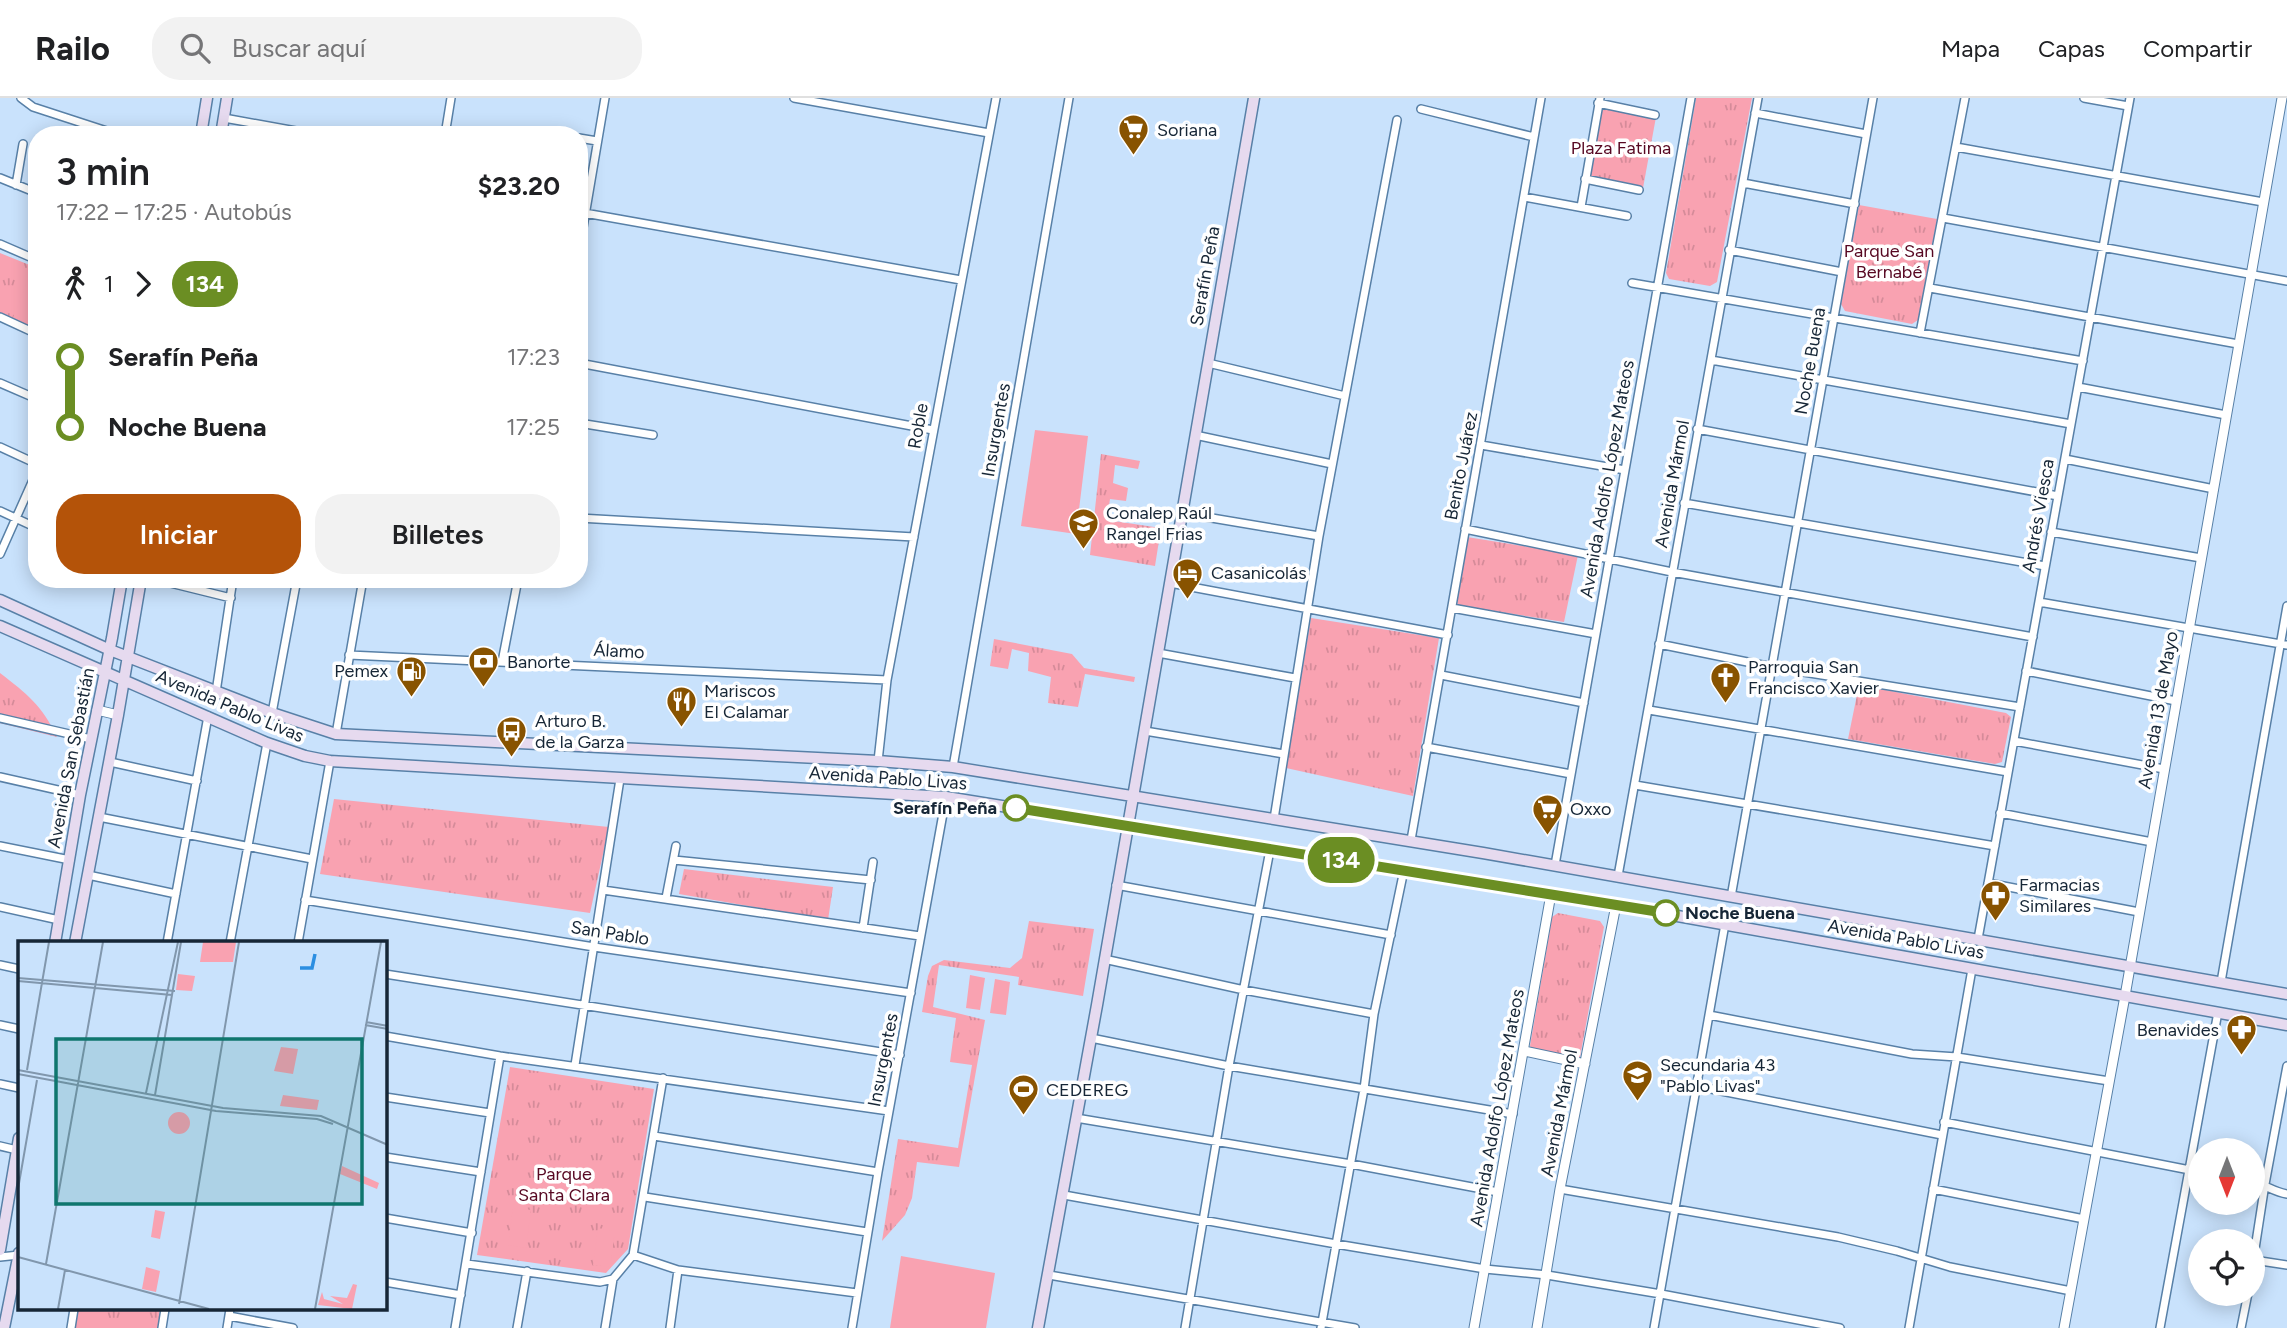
<!DOCTYPE html>
<html lang="es">
<meta charset="utf-8">
<style>
:root{--surface:#fff;--page:#f2f2f2;--text:#202124;--muted:#757577;--line:#e0e0e0;--accent:#b45309}
body{margin:0;font-family:Figtree,sans-serif;background:var(--page);color:var(--text);height:100vh;display:flex;flex-direction:column;font-size:26px;white-space:nowrap}
*{box-sizing:border-box;margin:0}
p{font-size:23px;color:var(--muted)}
.icon{flex:none;width:38px;height:38px;fill:none;stroke:currentColor;stroke-width:2;stroke-linecap:round;stroke-linejoin:round}
.map{position:relative;flex:1;overflow:hidden}
.side{position:absolute;left:28px;top:28px;width:560px;height:462px;display:flex;flex-direction:column;background:var(--surface);border-radius:28px;box-shadow:0 4px 18px #0003}
.side>*{flex:none}
.badge{padding:0 14px;border-radius:23px;font-size:24px;line-height:46px}
.needle{width:46px;rotate:180deg}
.controls{position:absolute;left:2188px;top:1040px;display:grid;gap:14px}
.controls a{display:grid;place-items:center;width:77px;height:77px;border-radius:50%;background:var(--surface);box-shadow:0 4px 18px #0003;font-size:35px}
.map>.badge{position:absolute;translate:-50% -50%;box-shadow:0 0 0 4px #fff}
.legs{display:flex;align-items:center;gap:10px;height:77px;padding:0 28px;font-size:23px}
.legs p{margin-inline-start:auto}
.summary{display:flex;align-items:center;justify-content:space-between;height:119px;padding:0 28px}
h1{font-size:38px;font-weight:600;line-height:52px}
.primary-button{display:flex;gap:14px;margin-top:auto;padding:14px 28px}
.primary-button a{flex:1;height:80px;border-radius:28px;background:var(--accent);color:#fff;font-size:28px;font-weight:600;line-height:80px;text-align:center}
.primary-button a+a{background:var(--page);color:var(--text)}
ul{padding:0 28px;list-style:none}
li{display:flex;align-items:center;gap:24px;height:70px;font-size:26px}
li i{display:grid;place-items:center;width:10px;height:100%;margin:0 9px;background:currentColor}
li i::after{content:'';width:18px;height:18px;margin:-9px;border:5px solid;border-radius:50%;background:var(--surface)}
li p{margin-inline-start:auto}
li:first-child i{background:linear-gradient(#0000 50%,currentColor 0)}
li:last-child i{background:linear-gradient(currentColor 50%,#0000 0)}
header{display:flex;align-items:center;gap:42px;box-sizing:border-box;height:98px;padding:0 35px;background:var(--surface);border-bottom:2px solid var(--line)}
header strong{font-size:33px}
nav{display:flex;gap:38px;margin-inline-start:auto;font-size:24px}
.search{width:490px;height:63px;background:var(--page);display:flex;align-items:center;gap:18px;box-sizing:border-box;padding:0 24px;border-radius:28px;color:var(--muted);font-size:26px}
.map>svg:first-child{display:block}
</style>
<header>
<strong>Railo</strong>
<div class="search"><svg class="icon" aria-label="search" viewBox="0 0 24 24"><circle cx="10" cy="10" r="6"/><path d="M15 15l6 6"/></svg>Buscar aquí</div>
<nav><a>Mapa</a><a>Capas</a><a>Compartir</a></nav>
</header>
<div class="map">
<svg width="2287" height="1230" viewBox="0 0 2287 1230">
<defs>
<pattern id="grass-tufts" width="24" height="20" patternUnits="userSpaceOnUse" patternTransform="scale(1.75)"><rect width="24" height="20" fill="#f9a2b1"/><path d="M3 7l-1-3M5 7V3M7 7l1-3M15 17l-1-3M17 17v-4M19 17l1-3" fill="none" stroke="#d58b99"/></pattern>
</defs>
<rect width="100%" height="100%" fill="#c9e2fc"/>
<path fill="url(#grass-tufts)" d="M1696,0H1752L1717,184L1710,188L1669,181L1666,175Z
M1599,8L1656,19L1643,90L1585,80Z
M1859,107L1937,121L1918,222L1912,226L1845,213L1841,206Z
M0,155L37,170V232L0,216Z
M1101,356L1140,363L1138,371L1115,367L1113,385L1128,390L1126,403L1110,401L1107,422L1161,430L1155,468L1090,457Z
M1467,439L1578,457L1564,524L1457,507Z
M1311,520L1439,540L1413,698L1286,670Z
M994,541L1072,556L1084,570L1135,579L1134,584L1085,576L1078,609L1048,605L1051,579L1028,573L1029,555L1012,551L1008,571L990,568Z
M0,575C27,596 42,607 57,639L0,625Z
M1859,587L2006,615L2011,619L2002,664L1995,666L1848,641Z
M334,701L609,729L590,815L320,776Z
M684,771L833,789L828,822L679,796Z
M1558,815L1600,823L1604,829L1580,959L1574,961L1532,952L1530,948L1552,819Z
M1029,823L1094,831L1083,898L1018,887L1019,879L939,867L933,909L985,922L959,1069L917,1064L912,1100L905,1117L882,1143L898,1041L958,1050L972,967L950,964L956,920L922,914L928,878L932,868L944,862L1010,870L1022,860Z
M510,969L654,991L628,1151L606,1175L477,1157Z
M75,1211H160L158,1230H73Z"/>
<path fill="#f9a2b1" d="M33,169L37,170V232L12,222Z
M1035,332L1088,338L1076,436L1021,428Z
M970,877L985,880L980,912L966,910Z
M995,881L1010,884L1006,917L990,915Z
M513,1110L531,1112L526,1150L508,1147Z
M598,1130L615,1133L610,1169L593,1167Z
M901,1158L995,1175L986,1230H890Z"/>
<g fill="none" stroke-linecap="round" stroke-linejoin="round">
<defs>
<path id="minor" d="M21,0L33,9L119,37
M794,0L989,35
M2084,0L2128,8
M1598,5L1655,17
M1421,11L1534,39
M1755,15L1866,36
M224,20L318,37
M552,36L559,37
M445,37L451,0
M579,40L597,43
M1956,49L2263,104
M0,80L37,95
M1585,81L1639,92
M1743,85L1855,106
M16,87L23,46
M1524,99L1627,118
M1581,109L1600,0
M579,114L961,182
M1943,120L2287,183
M0,146L37,162
M1729,152L1842,174
M579,153L605,0
M1632,185L2083,263
M1930,190L2238,246
M0,219L37,236
M1920,235L1965,0
M1711,262L2071,326
M579,265L933,332
M1208,265L1345,298
M0,285L37,301
M2078,289L2226,317
M579,325L653,337
M1697,331L2058,398
M1195,337L1332,366
M1481,347L1625,372
M0,349L37,366
M2065,361L2214,391
M1684,405L2045,468
M0,413L37,430
M1182,415L1319,438
M579,420L914,439
M1465,431L1672,474L2033,539
M2051,434L2201,460
M0,456L37,373
M154,481L231,500
M1170,485L1448,537
M2039,504L2287,547
M1452,510L1596,536
M1659,546L1772,569L2020,609
M1158,555L1295,580
M349,557L887,582
M502,564L518,481
M2026,573L2176,603
M1441,577L1584,605
M216,594L233,481
M1649,612L2008,674
M272,615L297,481
M0,620L91,641
M1145,633L1284,656
M336,636L363,481
M2014,643L2164,671
M1426,649L1571,676
M878,663L887,582L996,0
M110,664L197,683
M953,669L1069,0
M0,679L80,697
M1635,687L1995,748
M2000,715L2152,744
M99,719L312,761
M1274,721L1319,438L1397,22
M1411,742L1541,0
M0,748L70,762
M674,762L871,782
M1555,767L1691,0
M88,777L176,796
M1618,778L1758,0
M1988,785L2139,814
M1116,787L1391,837
M603,792L920,838
M1731,799L1873,0
M666,800L676,748
M305,802L594,849L911,895
M0,809L59,822
M863,830L873,764
M1978,841L2130,0
M167,845L208,618
M230,845L267,645
M298,845L330,663
M1104,861L1244,892L1374,916
M0,867L19,871
M385,876L900,957
M2221,884L2287,508
M1709,917L1912,956L1957,959L2109,983
M0,927L19,931
M385,938L500,958L889,1013
M1091,940L1229,968L1513,1016
M575,967L620,681
M0,986L19,990
M1696,988L1942,1037
M385,999L490,1015
M1076,1020L1351,1066L1498,1094
M1944,1024L2200,1074
M654,1038L878,1074
M0,1048L17,1052
M385,1059L481,1074
M2252,1084C2265,1086 2273,1094 2287,1096
M1560,1091L1838,1139L1897,1153L1950,1169L2071,1193
M1933,1091L2084,1121
M1064,1097L1336,1146L1485,1171L1547,1177L1661,1196L1840,1230
M645,1099L867,1134
M385,1120L472,1135
M633,1157L678,1172L857,1195
M0,1159L19,1157
M2254,1162L2287,1167
M467,1166L600,1184L613,1181L633,1157L663,980
M2252,1170L2265,1086L2287,968
M1049,1177L1355,1230
M385,1184L461,1197
M229,1218L293,1230
M71,1230L74,1211
M162,1230L165,1211
M227,1230L230,1211
M455,1230L500,958
M517,1230L527,1173
M605,1230L613,1181
M670,1230L678,1172
M852,1230L878,1074L946,699
M1185,1230L1229,968L1270,752
M1321,1230L1364,991L1374,916L1404,772
M1654,1230L1725,826
M1909,1230L1972,871
M2160,1230L2218,914
M2241,1230L2248,1195"/>
<path id="tertiary" d="M97,612L118,617
M1524,953L1585,966
M1474,1230L1551,796
M1537,1230L1560,1091L1616,807
M2064,1230L2125,898L2282,0"/>
<path id="secondary" d="M201,37L207,0
M221,37L227,0
M0,502L110,552L272,615L336,636L878,663L953,669L1483,755L2287,896
M0,528L267,645L305,658L330,663L946,699L1616,807L2287,927
M55,845L80,697L112,540L122,481
M75,845L118,617L141,481
M0,1152L19,1040
M4,1230L19,1155
M1038,1230L1097,907L1254,0"/>
</defs>
<use href="#minor" stroke="#5880a7" stroke-width="10"/>
<use href="#tertiary" stroke="#5880a7" stroke-width="11"/>
<use href="#secondary" stroke="#5880a7" stroke-width="13"/>
<use href="#minor" stroke="#fff" stroke-width="7"/>
<use href="#tertiary" stroke="#fff" stroke-width="9"/>
<use href="#secondary" stroke="#e6daef" stroke-width="10"/>
</g>
<g fill="none" stroke-linecap="round" stroke-linejoin="round">
<defs>
<path id="line-1" d="M1016,710L1666,815"/>
</defs>
<use href="#line-1" stroke="#fff" stroke-width="16"/>
<use href="#line-1" stroke="#6b8e23" stroke-width="10"/>
</g>
<defs>
<symbol id="supermarket-pin" viewBox="-11 -11 22 30"><path d="M0 17L-7.5 6A9.5 9.5 0 1 1 7.5 6Z" fill="#885300" stroke="#fff"/><path d="M-6-5.5h2.5l.6 2H6L4.5 2H-2.5L-4.4-4H-6ZM-1.5 3.2a1.3 1.3 0 1 0 .1 0ZM3 3.2a1.3 1.3 0 1 0 .1 0Z" fill="#fff"/></symbol>
<symbol id="university-pin" viewBox="-11 -11 22 30"><path d="M0 17L-7.5 6A9.5 9.5 0 1 1 7.5 6Z" fill="#885300" stroke="#fff"/><path d="M0-5L7-2L0 1L-7-2ZM-4 1L0 2.5L4 1V4Q0 6-4 4Z" fill="#fff"/></symbol>
<symbol id="hotel-pin" viewBox="-11 -11 22 30"><path d="M0 17L-7.5 6A9.5 9.5 0 1 1 7.5 6Z" fill="#885300" stroke="#fff"/><path d="M-6-4.5h1.5V1H6V5H4.5V3h-9V5H-6ZM-4 0a1.8 1.8 0 1 1 3.6 0ZM.5 0V-2.5h3Q6-2.5 6 0Z" fill="#fff"/></symbol>
<symbol id="bank-pin" viewBox="-11 -11 22 30"><path d="M0 17L-7.5 6A9.5 9.5 0 1 1 7.5 6Z" fill="#885300" stroke="#fff"/><path d="M-6-4H6V4H-6ZM0-2.3a2.3 2.3 0 1 0 0 4.6a2.3 2.3 0 1 0 0-4.6Z" fill="#fff"/></symbol>
<symbol id="fuel-pin" viewBox="-11 -11 22 30"><path d="M0 17L-7.5 6A9.5 9.5 0 1 1 7.5 6Z" fill="#885300" stroke="#fff"/><path d="M-5.5-6h7V0h2V4h1.3V-2.5L3-4.5l.8-.8L6-3V5H2.5V1h-1V6h-7ZM-4.2-4.7v3.2H.2V-4.7Z" fill="#fff"/></symbol>
<symbol id="church-pin" viewBox="-11 -11 22 30"><path d="M0 17L-7.5 6A9.5 9.5 0 1 1 7.5 6Z" fill="#885300" stroke="#fff"/><path d="M-1.2-6h2.4v3.5h3.3v2.4h-3.3V6h-2.4V-.1h-3.3v-2.4h3.3Z" fill="#fff"/></symbol>
<symbol id="restaurant-pin" viewBox="-11 -11 22 30"><path d="M0 17L-7.5 6A9.5 9.5 0 1 1 7.5 6Z" fill="#885300" stroke="#fff"/><path d="M-5-6h1v4h1v-4h1v4h1v-4h1v5L-1.5 .5V6h-2V.5L-5-1ZM5-6V6H3V1.5H1.5Q1.5-4 5-6Z" fill="#fff"/></symbol>
<symbol id="bus-pin" viewBox="-11 -11 22 30"><path d="M0 17L-7.5 6A9.5 9.5 0 1 1 7.5 6Z" fill="#885300" stroke="#fff"/><path d="M-5-6H5V4H4V6H2V4H-2V6H-4V4H-5ZM-3.5-4V0h7V-4ZM-3.5 1.2v1.5H-2V1.2ZM2 1.2v1.5H3.5V1.2Z" fill="#fff"/></symbol>
<symbol id="pharmacy-pin" viewBox="-11 -11 22 30"><path d="M0 17L-7.5 6A9.5 9.5 0 1 1 7.5 6Z" fill="#885300" stroke="#fff"/><path d="M-2-6h4v4h4v4h-4v4h-4v-4h-4v-4h4Z" fill="#fff"/></symbol>
<symbol id="school-pin" viewBox="-11 -11 22 30"><path d="M0 17L-7.5 6A9.5 9.5 0 1 1 7.5 6Z" fill="#885300" stroke="#fff"/><path d="M0-5L7-2L0 1L-7-2ZM-4 1L0 2.5L4 1V4Q0 6-4 4Z" fill="#fff"/></symbol>
<symbol id="stadium-pin" viewBox="-11 -11 22 30"><path d="M0 17L-7.5 6A9.5 9.5 0 1 1 7.5 6Z" fill="#885300" stroke="#fff"/><path d="M0-5a6.5 5 0 1 0 0 10a6.5 5 0 1 0 0-10ZM-3.5-1.8h7v3.6h-7Z" fill="#fff"/></symbol>
</defs>
<g fill-rule="evenodd">
<use href="#supermarket-pin" x="1116" y="14" width="35" height="47"/>
<use href="#university-pin" x="1066" y="408" width="35" height="47"/>
<use href="#hotel-pin" x="1170" y="458" width="35" height="47"/>
<use href="#bank-pin" x="466" y="546" width="35" height="47"/>
<use href="#fuel-pin" x="394" y="556" width="35" height="47"/>
<use href="#church-pin" x="1708" y="562" width="35" height="47"/>
<use href="#restaurant-pin" x="664" y="586" width="35" height="47"/>
<use href="#bus-pin" x="494" y="616" width="35" height="47"/>
<use href="#supermarket-pin" x="1530" y="694" width="35" height="47"/>
<use href="#pharmacy-pin" x="1978" y="780" width="35" height="47"/>
<use href="#pharmacy-pin" x="2224" y="914" width="35" height="47"/>
<use href="#school-pin" x="1620" y="960" width="35" height="47"/>
<use href="#stadium-pin" x="1006" y="974" width="35" height="47"/>
</g>
<g fill="#fff" stroke="#6b8e23" stroke-width="3.5">
<circle cx="1016" cy="710" r="12"/>
<circle cx="1666" cy="815" r="12"/>
</g>
<g text-anchor="middle" dominant-baseline="central" stroke-width="7" stroke-linejoin="round" paint-order="stroke">
<g font-size="18" fill="#162636" stroke="#fff" text-anchor="start">
<text x="1157" y="32">Soriana</text>
<text x="1106" y="415">Conalep Raúl<tspan x="1106" dy="21">Rangel Frias</tspan></text>
<text x="1211" y="475">Casanicolás</text>
<text x="507" y="564">Banorte</text>
<text x="1748" y="569">Parroquia San<tspan x="1748" dy="21">Francisco Xavier</tspan></text>
<text x="388" y="573" text-anchor="end">Pemex</text>
<text x="704" y="593">Mariscos<tspan x="704" dy="21">El Calamar</tspan></text>
<text x="535" y="623">Arturo B.<tspan x="535" dy="21">de la Garza</tspan></text>
<text x="1570" y="711">Oxxo</text>
<text x="2019" y="787">Farmacias<tspan x="2019" dy="21">Similares</tspan></text>
<text x="2219" y="932" text-anchor="end">Benavides</text>
<text x="1660" y="967">Secundaria 43<tspan x="1660" dy="21">"Pablo Livas"</tspan></text>
<text x="1046" y="992">CEDEREG</text>
</g>
<g font-size="18" fill="#570822" stroke="#fff">
<text x="1621" y="50">Plaza Fatima</text>
<text x="1889" y="153">Parque San<tspan x="1889" dy="21">Bernabé</tspan></text>
<text x="564" y="1076">Parque<tspan x="564" dy="21">Santa Clara</tspan></text>
</g>
<g font-size="18" fill="#162636" stroke="#fff">
<text transform="translate(1205 178) rotate(-80)">Serafín Peña</text>
<text transform="translate(1810 263) rotate(-80)">Noche Buena</text>
<text transform="translate(918 328) rotate(-80)">Roble</text>
<text transform="translate(996 332) rotate(-80)">Insurgentes</text>
<text transform="translate(1461 368) rotate(-79)">Benito Juárez</text>
<text transform="translate(1607 381) rotate(-80)">Avenida Adolfo López Mateos</text>
<text transform="translate(1672 386) rotate(-80)">Avenida Mármol</text>
<text transform="translate(2038 418) rotate(-80)">Andrés Viesca</text>
<text transform="translate(619 553) rotate(3)">Álamo</text>
<text transform="translate(230 608) rotate(23)">Avenida Pablo Livas</text>
<text transform="translate(2158 612) rotate(-80)">Avenida 13 de Mayo</text>
<text transform="translate(71 660) rotate(-79)">Avenida San Sebastián</text>
<text transform="translate(888 680) rotate(4)">Avenida Pablo Livas</text>
<text transform="translate(610 835) rotate(9)">San Pablo</text>
<text transform="translate(1906 841) rotate(10)">Avenida Pablo Livas</text>
<text transform="translate(883 962) rotate(-79)">Insurgentes</text>
<text transform="translate(1497 1010) rotate(-80)">Avenida Adolfo López Mateos</text>
<text transform="translate(1559 1015) rotate(-79)">Avenida Mármol</text>
</g>
<g font-size="18" font-weight="bold" fill="#162636" stroke="#fff" text-anchor="end">
<text x="997" y="710">Serafín Peña</text>
<text x="1685" y="815" text-anchor="start">Noche Buena</text>
</g>
</g>
<g transform="translate(18 843)">
<rect width="369" height="369" fill="#c9e2fc"/>
<path d="M185,1H218L215,21H182ZM160,33L177,35L174,50L158,49ZM263,106L280,108L275,133L256,130ZM265,154L301,159L299,169L262,165ZM150 182a11 11 0 1 1 22 0a11 11 0 1 1-22 0ZM324,225L361,242L359,248L322,233ZM137,269L147,271L142,298L133,296ZM128,326L142,330L138,351L124,348ZM335,343L339,344L334,368L300,364L304,351L306,358L325,363L312,355L329,357Z" fill="#f9a2b1"/>
<path fill="none" stroke="#2b8ee1" stroke-width="3.5" d="M282,27H294L297,13"/>
<path fill="none" stroke="#8197ad" stroke-width="2" d="M0,37L157,50M0,40L154,54M348,81L370,85M347,84L370,88M0,129L205,167L303,175L370,204M9,129L31,1M0,133L198,170L299,178L315,183M128,152L160,1M137,154L163,1M0,248L19,139M0,316L191,368M28,323L85,1M161,363L221,1M40,368L47,329M297,368L363,1"/>
<path fill="#0f766e" fill-opacity="0.15" stroke="#0f766e" stroke-width="3.5" d="M38,98H344V263H38Z"/>
<rect width="369" height="369" fill="none" stroke="#162636" stroke-width="3.5"/>
</g>
</svg>
<div class="controls">
<a><svg class="needle" viewBox="-14 -14 28 28"><path d="M0-13l5 13h-10z" fill="#e53935"/><path d="M0 13l5-13h-10z" fill="#757577"/></svg></a>
<a><svg class="icon" aria-label="locate" viewBox="0 0 24 24"><circle cx="12" cy="12" r="6"/><path d="M12 2v4M12 18v4M2 12h4M18 12h4"/></svg></a>
</div>
<b class="badge" style="left:1341px;top:762px;background:#6b8e23;color:#fff">134</b>
<section class="side">
<div class="summary"><div><h1>3 min</h1><p>17:22 – 17:25 · Autobús</p></div><b>$23.20</b></div>
<div class="legs"><svg class="icon" aria-label="walk" viewBox="0 0 24 24"><circle cx="13" cy="4" r="2"/><path d="M13 8l-2 6 4 7M11 14l-3 7M7 12l3-4h3l4 4"/></svg>1<svg class="icon" aria-label="forward" viewBox="0 0 24 24"><path d="M9 5l7 7-7 7"/></svg><b class="badge" style="background:#6b8e23;color:#fff">134</b></div>
<ul>
<li><i style="color:#6b8e23"></i><b>Serafín Peña</b><p>17:23</p></li>
<li><i style="color:#6b8e23"></i><b>Noche Buena</b><p>17:25</p></li>
</ul>
<div class="primary-button"><a>Iniciar</a><a>Billetes</a></div>
</section>
</div>
